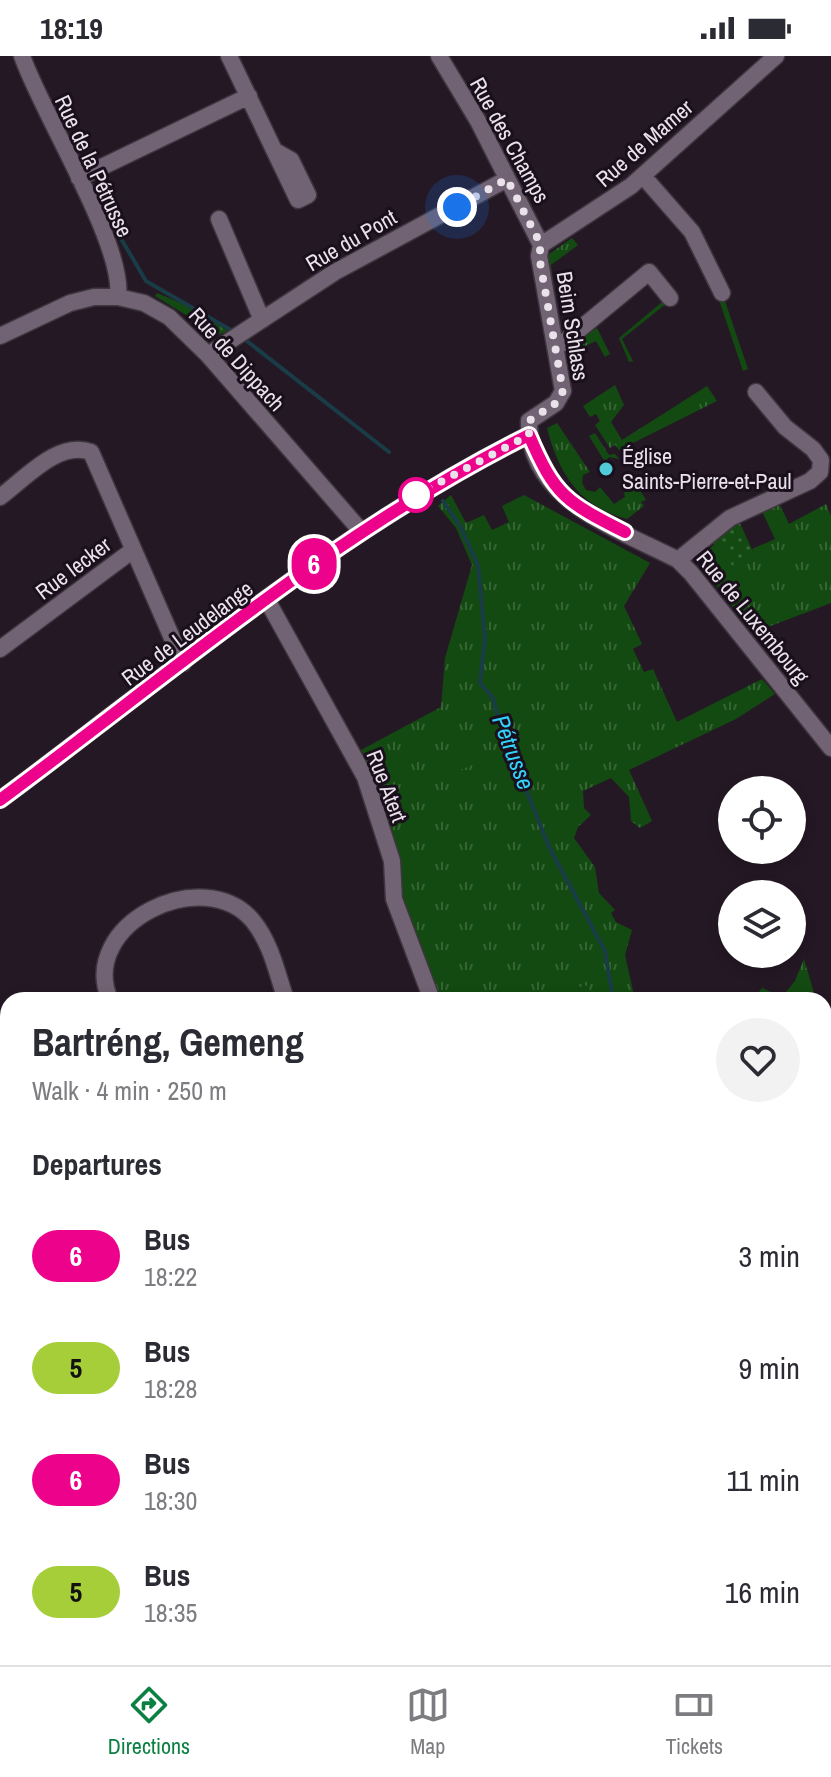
<!DOCTYPE html>
<meta charset="utf-8">
<style>
:root{--surface:#fff;--page:#f2f2f3;--text:#2b2b33;--muted:#7c7c81;--line:#e1e1e2;--accent:#0b8043}
body{margin:0;font-family:"Archivo Narrow",sans-serif;background:var(--page);color:var(--text);height:100vh;display:flex;flex-direction:column;font-size:30px;white-space:nowrap}
*{box-sizing:border-box;margin:0}
p{font-size:26px;color:var(--muted)}
.icon{flex:none;width:44px;height:44px;fill:none;stroke:currentColor;stroke-width:2;stroke-linecap:round;stroke-linejoin:round}
.map{position:relative;flex:1;overflow:hidden}
.drawer{position:absolute;left:0px;top:936px;width:832px;height:674px;display:flex;flex-direction:column;background:var(--surface);border-radius:24px 24px 0 0;box-shadow:0 4px 12px #0003}
.drawer>*{flex:none}
.badge{padding:0 16px;border-radius:26px;font-size:28px;line-height:52px}
.buttons{position:absolute;left:718px;top:720px;display:grid;gap:16px}
.buttons a{display:grid;place-items:center;width:88px;height:88px;border-radius:50%;background:var(--surface);box-shadow:0 4px 12px #0003;font-size:40px}
.you{position:absolute;width:40px;height:40px;margin:-20px;border:6px solid #fff;border-radius:50%;background:#1a73e8;box-shadow:0 0 0 12px #1a73e833}
.map>.badge{position:absolute;translate:-50% -50%;box-shadow:0 0 0 4px #fff}
h2{padding:0 32px;font-size:30px;line-height:72px}
.round{display:grid;place-items:center;flex:none;width:84px;height:84px;border-radius:42px;background:var(--page)}
.head{display:flex;align-items:center;justify-content:space-between;height:136px;padding:0 32px}
h1{font-size:38px;font-weight:700;line-height:60px}
ul{padding:0;list-style:none}
li{display:flex;align-items:center;gap:24px;height:112px;padding:0 32px}
li div{flex:1}
li b{display:block;font-size:30px}
li em{font-style:normal}
li .badge{min-width:88px;font-weight:700;text-align:center}
.status{display:flex;justify-content:space-between;align-items:center;height:56px;padding:0 40px;background:var(--surface);direction:ltr}
.status svg{height:22px;fill:currentColor}
.tabs{display:flex;justify-content:space-around;align-items:center;height:112px;border-top:2px solid var(--line);background:var(--surface);font-size:22px;color:var(--muted)}
.tabs a{display:grid;justify-items:center;gap:4px}
.tabs .current{color:var(--accent)}
.map>svg:first-child{display:block}
</style>
<div class="status"><b>18:19</b><svg viewBox="0 0 49 12"><path d="M0 12V9h3v3zM5 12V6h3v6zM10 12V3h3v9zM15 12V0h3v12zM26 1h20v11H26zM47 4h2v5h-2z"/></svg></div>
<div class="map">
<svg width="831" height="1609" viewBox="0 0 831 1609">
<defs>
<pattern id="grass-tufts" width="24" height="20" patternUnits="userSpaceOnUse" patternTransform="scale(2)"><rect width="24" height="20" fill="#134a11"/><path d="M3 7l-1-3M5 7V3M7 7l1-3M15 17l-1-3M17 17v-4M19 17l1-3" fill="none" stroke="#366434"/></pattern>
<pattern id="garden-dots" width="8" height="8" patternUnits="userSpaceOnUse" patternTransform="scale(2)"><rect width="8" height="8" fill="#134a11"/><path d="M2 2h.1M6 6h.1" fill="none" stroke="#366434" stroke-width="1.8" stroke-linecap="round"/></pattern>
</defs>
<rect width="100%" height="100%" fill="#241825"/>
<path fill="url(#grass-tufts)" d="M572,182L578,189L551,209L552,219L549,220L545,201Z
M157,237L183,248L228,275L210,282L186,259L155,240Z
M662,246L667,247L622,283L633,305L629,306L619,282Z
M597,272L610,298L605,301L596,285L583,291L585,295L576,300L572,294L583,280Z
M615,329L624,349L611,366L622,384L707,330L717,345L619,394L615,389L610,392L595,369L600,365L596,358L590,361L583,350Z
M557,367L590,416L583,419L582,427L586,434L595,436L600,431L614,448L625,441L624,436L638,431L646,444L641,446L644,450L627,463C579,450 559,418 547,372Z
M595,377L609,399L615,398L619,403L609,401L605,406L589,380Z
M451,439L466,467L484,459L492,474L509,466L502,450L524,439L650,507L624,550L642,588L633,593L644,616L653,613L677,666L762,623L775,638L736,663L629,714L652,765L640,772L631,765L629,741L611,722L583,735L584,752L591,759L578,771L574,782L595,811L599,837L615,854L611,857L616,866L632,874L625,899L635,944H432L379,764L389,760L378,724L361,694L441,651L445,602L472,509L456,472L438,450Z
M778,445L789,468L826,448L831,460V547L752,577L697,503L714,489L711,483L714,481L735,513L755,500L752,493L775,483L761,453Z
M804,903L816,944H753L762,932L782,941L795,925Z
M824,968L831,990V1045L824,1047Z
M824,1073L831,1087V1609H694V1602H824Z
M609,1602H683L671,1609H611Z"/>
<path fill="url(#garden-dots)" d="M738,463L755,500L735,514L714,481Z"/>
<path fill="#134a11" d="M724,242L748,313L743,315L719,244Z
M467,688L476,698L475,708L442,721C434,717 429,708 434,700Z
M586,929L592,944H545Z
M824,1165H831V1247L824,1248Z
M831,1253V1452H824V1254Z"/>
<g fill="none" stroke-linecap="round" stroke-linejoin="round">
<path stroke="#1a3c46" stroke-width="4" d="M113,169L146,225L236,277
M243,282L389,396
M443,445L460,470L478,509L485,582L480,627L493,642L499,666L549,791L605,895L613,944"/>
<defs>
<path id="minor" d="M22,0C42,58 125,189 118,241
M229,0L298,144L308,139L291,104L275,95
M439,0L478,65L541,189
M776,0L631,130L541,189L539,200L563,335L556,347L529,365C527,444 620,474 678,504L691,517L831,692
M643,120L692,176L722,237
M79,122L249,40
M219,163L262,264
M0,280L70,247L94,241H118L144,247L169,261L208,299L361,475
M563,287L649,216L670,242
M208,299L335,216L507,123
M0,441C26,422 58,384 91,396L183,607
M678,504L730,462L810,425L820,416L821,404L813,393L785,371L756,336
M267,544L365,721L392,805L394,843L432,944
M0,593L133,494
M0,744C172,616 336,475 529,379
M110,944C77,868 204,806 253,865C271,887 277,917 286,944
M0,1135L8,1133
M0,1321H8
M0,1533H8
M609,1602L611,1609"/>
<path id="major" d="M824,1531L831,1528
M671,1609L683,1602"/>
</defs>
<use href="#minor" stroke="#3e353f" stroke-width="19"/>
<use href="#major" stroke="#3e353f" stroke-width="23"/>
<use href="#minor" stroke="#716373" stroke-width="16"/>
<use href="#major" stroke="#bf7a80" stroke-width="20"/>
</g>
<g fill="none" stroke-linecap="round" stroke-linejoin="round">
<defs>
<path id="line" d="M0,744C172,617 336,475 529,379C555,440 566,446 625,476"/>
</defs>
<use href="#line" stroke="#fff" stroke-width="18"/>
<use href="#line" stroke="#ed028c" stroke-width="12"/>
<path stroke="#eae2eb" stroke-width="8" stroke-dasharray="0 14.4" d="M416,439L529,379V365L556,347L563,335L539,200L541,189L507,123L457,151"/>
</g>
<circle fill="#52cbd8" stroke="#1a0f1c" stroke-width="3" cx="606" cy="413" r="8"/>
<circle fill="#fff" stroke="#ed028c" stroke-width="4" cx="416" cy="439" r="16"/>
<g text-anchor="middle" dominant-baseline="central" stroke-width="6" stroke-linejoin="round" paint-order="stroke">
<g font-size="22" fill="#eae2eb" stroke="#1a0f1c">
<text transform="translate(510 84) rotate(61)">Rue des Champs</text>
<text transform="translate(644 87) rotate(-41)">Rue de Mamer</text>
<text transform="translate(94 110) rotate(65)">Rue de la Pétrusse</text>
<text transform="translate(351 184) rotate(-30)">Rue du Pont</text>
<text transform="translate(573 270) rotate(81)">Beim Schlass</text>
<text transform="translate(237 303) rotate(48)">Rue de Dippach</text>
<text transform="translate(73 512) rotate(-37)">Rue Iecker</text>
<text transform="translate(753 561) rotate(51)">Rue de Luxembourg</text>
<text transform="translate(187 577) rotate(-37)">Rue de Leudelange</text>
<text transform="translate(387 730) rotate(69)">Rue Atert</text>
</g>
<g font-size="22" fill="#eae2eb" stroke="#1a0f1c" text-anchor="start">
<text x="622" y="400">Église<tspan x="622" dy="25">Saints-Pierre-et-Paul</tspan></text>
</g>
<g font-size="24" font-style="italic" fill="#31d3fc" stroke="#1a0f1c">
<text transform="translate(514 696) rotate(69)">Pétrusse</text>
</g>
</g>
</svg>
<div class="buttons">
<a><svg class="icon" aria-label="locate" viewBox="0 0 24 24"><circle cx="12" cy="12" r="6"/><path d="M12 2v4M12 18v4M2 12h4M18 12h4"/></svg></a>
<a><svg class="icon" aria-label="layers" viewBox="0 0 24 24"><path d="M12 4l9 5-9 5-9-5zM3 14l9 5 9-5"/></svg></a>
</div>
<div class="you" style="left:457px;top:151px"></div>
<b class="badge" style="left:314px;top:508px;background:#ed028c;color:#fff">6</b>
<section class="drawer">
<div class="head"><div><h1>Bartréng, Gemeng</h1><p>Walk · 4 min · 250 m</p></div><a class="round"><svg class="icon" aria-label="heart" viewBox="0 0 24 24"><path d="M12 20l-8-8c-3-5 5-10 8-4 3-6 11-1 8 4z"/></svg></a></div>
<h2>Departures</h2>
<ul>
<li><span class="badge" style="background:#ed028c;color:#fff">6</span><div><b>Bus</b><p>18:22</p></div><em>3 min</em></li>
<li><span class="badge" style="background:#a6ce39;color:#111">5</span><div><b>Bus</b><p>18:28</p></div><em>9 min</em></li>
<li><span class="badge" style="background:#ed028c;color:#fff">6</span><div><b>Bus</b><p>18:30</p></div><em>11 min</em></li>
<li><span class="badge" style="background:#a6ce39;color:#111">5</span><div><b>Bus</b><p>18:35</p></div><em>16 min</em></li>
</ul>
</section>
</div>
<nav class="tabs">
<a class="current"><svg class="icon" aria-label="directions" viewBox="0 0 24 24"><path d="M12 3l9 9-9 9-9-9zM9 14v-3h6M13 9l2 2-2 2"/></svg>Directions</a>
<a><svg class="icon" aria-label="map" viewBox="0 0 24 24"><path d="M3 6l6-2 6 2 6-2v14l-6 2-6-2-6 2zM9 4v14M15 6v14"/></svg>Map</a>
<a><svg class="icon" aria-label="tickets" viewBox="0 0 24 24"><path d="M3 7h18v10H3zM15 7v10"/></svg>Tickets</a>
</nav>
